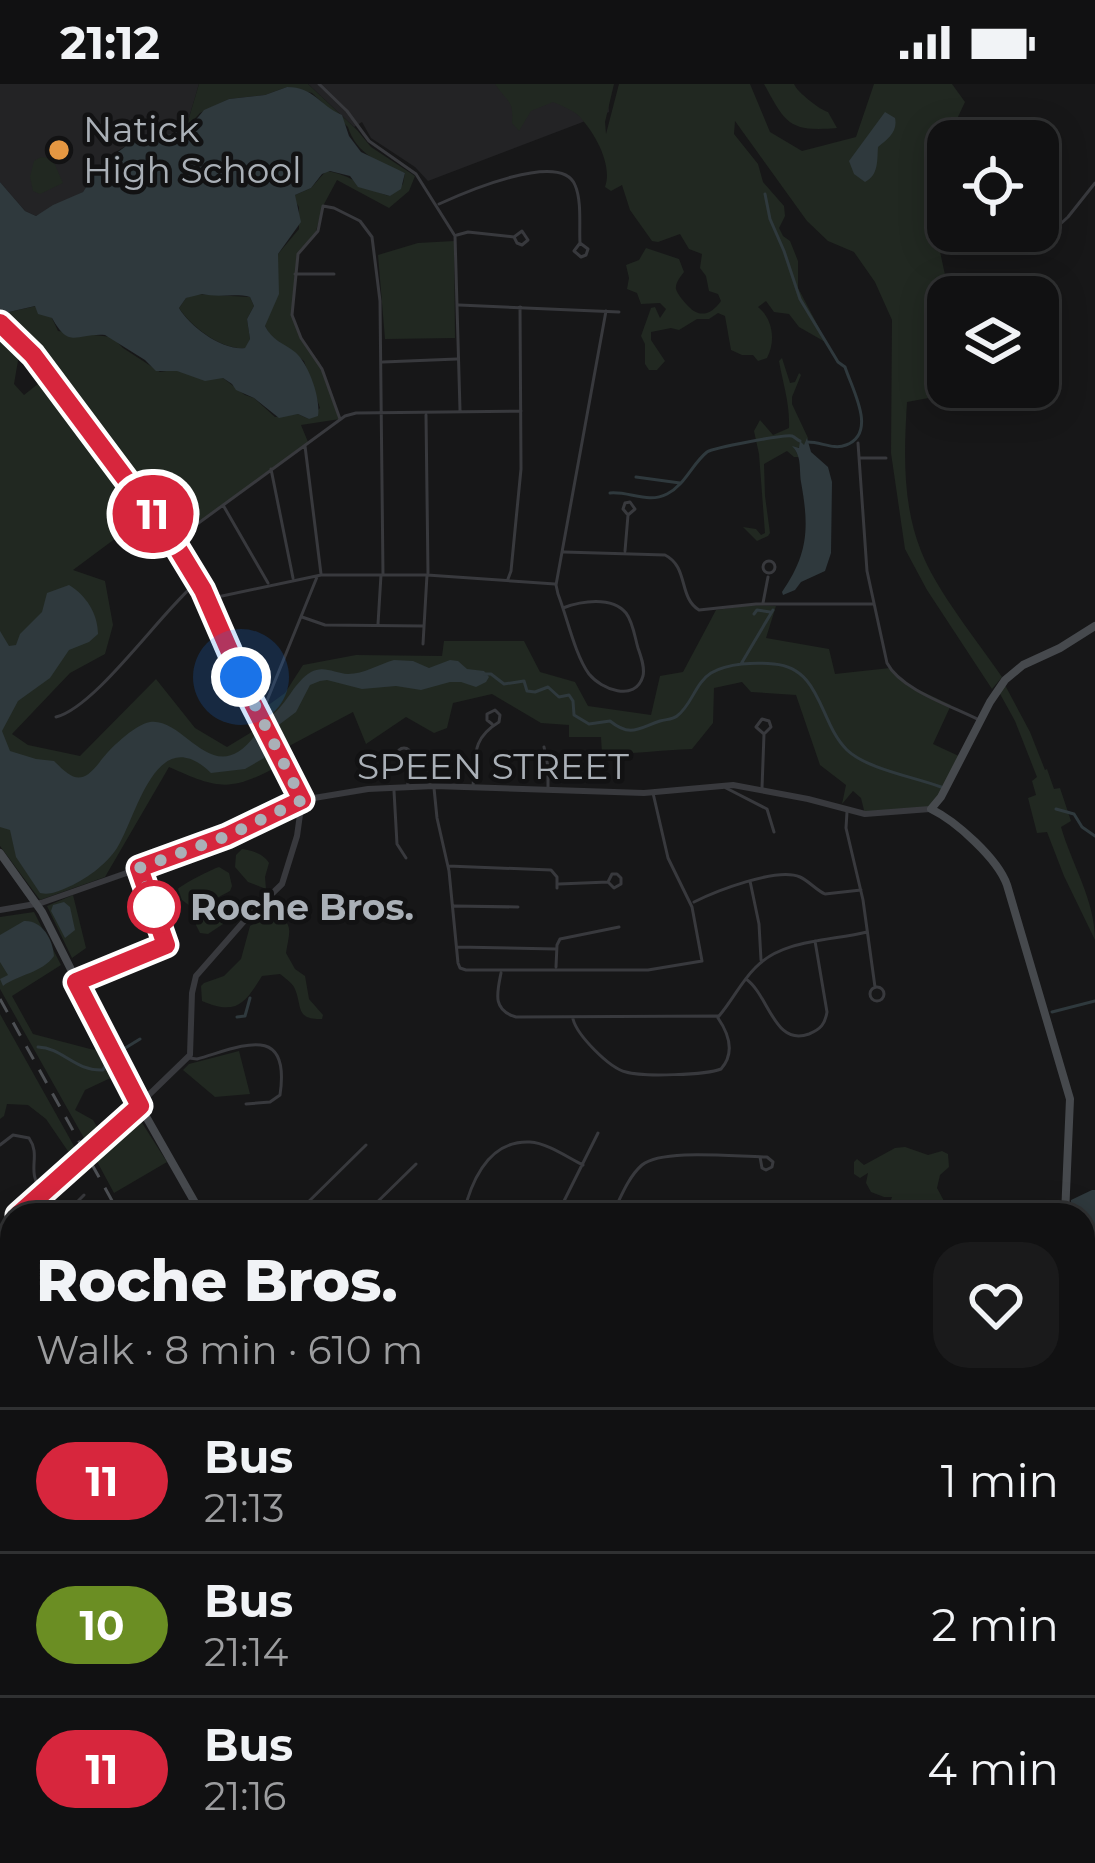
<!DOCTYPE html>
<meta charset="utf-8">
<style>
:root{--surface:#111112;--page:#1a1a1b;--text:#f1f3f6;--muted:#9c9d9f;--line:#303132}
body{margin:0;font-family:Montserrat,sans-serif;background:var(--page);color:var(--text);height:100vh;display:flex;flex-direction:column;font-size:45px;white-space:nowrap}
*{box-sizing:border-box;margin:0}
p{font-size:39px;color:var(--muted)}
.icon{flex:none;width:66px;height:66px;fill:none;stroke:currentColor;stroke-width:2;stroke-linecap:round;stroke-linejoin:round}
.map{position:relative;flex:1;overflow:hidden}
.drawer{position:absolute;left:0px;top:1119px;width:1095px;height:660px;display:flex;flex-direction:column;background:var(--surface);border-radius:36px 36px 0 0;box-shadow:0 6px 30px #0003,0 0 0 3px var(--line)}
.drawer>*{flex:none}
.badge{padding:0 24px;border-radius:39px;font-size:42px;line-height:78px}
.buttons{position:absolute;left:927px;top:36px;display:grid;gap:24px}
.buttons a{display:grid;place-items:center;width:132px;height:132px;border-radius:24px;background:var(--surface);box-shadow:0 6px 30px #0003,0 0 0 3px var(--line);font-size:60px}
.you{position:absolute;width:60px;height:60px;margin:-30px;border:9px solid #fff;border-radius:50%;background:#1a73e8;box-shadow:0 0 0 18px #1a73e833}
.map>.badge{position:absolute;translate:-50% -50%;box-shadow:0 0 0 6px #fff}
.round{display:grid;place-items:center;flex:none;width:126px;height:126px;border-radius:36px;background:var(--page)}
.overview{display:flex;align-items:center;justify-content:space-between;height:204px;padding:0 36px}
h1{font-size:57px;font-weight:800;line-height:90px}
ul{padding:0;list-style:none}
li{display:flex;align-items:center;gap:36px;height:144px;padding:0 36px;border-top:3px solid var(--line)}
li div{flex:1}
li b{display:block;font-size:45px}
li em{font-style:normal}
li .badge{min-width:132px;font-weight:700;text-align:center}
.status{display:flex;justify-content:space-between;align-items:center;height:84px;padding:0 60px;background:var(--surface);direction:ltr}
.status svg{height:33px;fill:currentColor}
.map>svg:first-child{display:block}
</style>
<div class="status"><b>21:12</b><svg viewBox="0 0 49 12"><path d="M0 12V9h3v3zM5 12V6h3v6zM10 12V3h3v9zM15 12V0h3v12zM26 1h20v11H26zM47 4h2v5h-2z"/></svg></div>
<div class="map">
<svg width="1095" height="1779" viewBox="0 0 1095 1779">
<rect width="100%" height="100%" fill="#171718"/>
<path fill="#232325" d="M0,0H199L186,44L168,52L129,60L109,72L83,108L36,132L25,127L0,98Z
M308,0H607L609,28L428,97L415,83L371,54L362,38L354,43Z"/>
<path fill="#212821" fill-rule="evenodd" d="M199,0H308L357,46L371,63L415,92L409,107L389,124L337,96L323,122L315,151L298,170L292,231L301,254L320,279L340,335L301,341L308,358L173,457L151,428L73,486L105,497L113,541L105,570L70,589L12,650L28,661L80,672L156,595L195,644L227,663L255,646L263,625L285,609L303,581L356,571L442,572L444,557H524L540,588L575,598L588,622L651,631L660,592L683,588L716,526L751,521L776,522L766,554L829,565L835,590L890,584L904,599L951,621L933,660L963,674L931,725L865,730L861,714L853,707L842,720L846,701L820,681L796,611L751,608L742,598L714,604L713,639L692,665C662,666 632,670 602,670L601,653H569V641L541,639L492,610L453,619L447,644L434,649L406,633L366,660L353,628L276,669L282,680C231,708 220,706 169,683L105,793L40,816L0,762V230L36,222L52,234L58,247L112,253L123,264L160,288L172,286L223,294L245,311L254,314L275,333L298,330L309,335L320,324L304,277L270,251L265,242L278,170L299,145V123L295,117V111L311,104L326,87C351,90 367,107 390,112L403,100L405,89C378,79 356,69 348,43L312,9L287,3L265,11L229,15L200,29L186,44ZM21,259L48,292L24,311L14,300Z
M495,0H614L605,38L606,50L619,0H750L770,48L802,67L856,53L874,0H952L965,18L942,67L933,135L947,200L958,207L959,213H948V303H977V305L907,318C904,368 902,419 921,467C937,508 977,556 1002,593L992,605L927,506L905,465L891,369L892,236L875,198L854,168L828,157L807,137L735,37L734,50L758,80L763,98L784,122L785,132L779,144L783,152L790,157L798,177V204L827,259L799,243L789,230L774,228L766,217L758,223C773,235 776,257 767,274L758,277L753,271H742L731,266L725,232L718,229L709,235H697L679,246L671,244L651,248V256L665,277L657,286H649L645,280V260L641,252L651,224L655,223L660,234L666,225L660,219L641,220L637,209L627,205L629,194L626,181L639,176L646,164L679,175L684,188C681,192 675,199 676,205C677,210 685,219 688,222C700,235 712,230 721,217L718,210L709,207L706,192L700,184L702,170L689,165L680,150L658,158L652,157L630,126L622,101L611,107L605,103C613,81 595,49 579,32C573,26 560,21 553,18L531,27L519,47L512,39C514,16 507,18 495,0Z
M764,0H794C797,8 820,26 828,28L837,44C789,48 786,40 764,0Z
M41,73L52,74L63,99L40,110L33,107L30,93L34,77Z
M454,157L455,254L385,255L378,171L418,159Z
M196,210L250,213L254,222L247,235L250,255L246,264C223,267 191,243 179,224L186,214Z
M782,274L790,299L795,298L799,289L801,291L792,313V320L808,354L804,363L794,364L799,373H794L787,367L764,380L765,412L770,449L768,452L757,457L743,443L756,445L761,451L765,449L759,370L754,347L760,336L773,351L789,344C790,319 783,300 779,277Z
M1005,601L1030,648L1045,686L1047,685L1054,705L1060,704L1071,737L1061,743C1072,781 1095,816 1095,856L1064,792L1047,748L1037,749L1028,714L1036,711L1032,697L1037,693L1015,637L999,608Z
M242,765C251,766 264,770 269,779L265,793L266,805L248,798L235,783L236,771Z
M219,783L229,789L232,802L230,807L215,815L223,840L208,850L200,849L196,841L194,825L182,816L178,805C181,801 212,785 219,783Z
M73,811L86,864L72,874L47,822Z
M34,828L61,881L12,912L33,950L94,966L104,961L119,990L85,1006L75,1026L93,1036L102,1051L89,1063L0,905V833Z
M267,831C297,835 289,848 286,869L295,885L305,892L309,915L323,931L322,935C294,936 303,921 294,903C292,899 284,893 280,890L262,892C245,919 237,932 202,917L201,902L204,899L224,892L241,875L250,842Z
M0,930L79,1071L74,1076L46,1035L28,1021L7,1020L4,1032L0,1035Z
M239,967L250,1010L215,1013L183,986L189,980Z
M137,1031L167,1078L114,1109L93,1070Z
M905,1063L928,1071L942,1067L948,1070L949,1083L940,1091L937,1104L944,1117L963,1122L991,1120L1011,1131H842V1126L848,1121L881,1125L890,1119L892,1113H884L871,1108L866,1099L868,1089L860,1094L854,1090V1078L857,1075L864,1081L895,1064Z
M12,1602V1701L0,1710V1615Z"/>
<path fill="#2f393d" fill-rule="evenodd" d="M287,3C314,3 319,21 342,31L349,52L361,68L405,89L401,105L390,112L358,103L350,92L330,87L322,90L311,104L295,111L301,138L278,170L279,210L265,242C272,256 283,259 295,268C309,280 321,315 318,332L309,335L298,330L279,334L254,314L236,306L232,300L223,294L205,297L177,287H156L145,276L105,251C76,249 70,266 52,234L38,230L35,222L0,230V98L25,127L36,132L53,121L83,108L101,80L129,60L176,49L194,38L204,26L229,15L265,11ZM202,210C219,214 235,209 250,213L254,222L247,235L250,255L245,264C223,267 190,243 179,224L186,214Z
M885,28L895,34C898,48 888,55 878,63C877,76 879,91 865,98L854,90L849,77Z
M807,354L811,368L828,383L832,398L831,469L825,487L801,498L795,506L783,511L782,508C809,469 809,442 801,398C799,383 802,373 792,362L799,364L800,357L804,361Z
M69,501C86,511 98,530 98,550L89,558L69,566L50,594L18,617L2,647L10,667L36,675L54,677C72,695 81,702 99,679C108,666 134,641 150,638C186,633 213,709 256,650L263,651L267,661L264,674L245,685L211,689C156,636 137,732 117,764C107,780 84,797 66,804C56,808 50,811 40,809L16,773L10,746L0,743V547L9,562L16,561L20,550L42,528L47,509Z
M394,576L413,577L429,584L450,576L458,577L467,585L484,587L489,593L486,598L476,603L461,598H450L421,606L396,602L362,605L327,596L320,597L310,601L296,628L272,646V631C287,620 294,598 311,588C323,581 335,589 348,590C364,590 379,580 394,576Z
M64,818L70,823L75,846L65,854L51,827L53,821Z
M24,837C42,836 53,855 54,872C42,889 19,890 3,902L0,895L8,891L0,878V851Z
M1092,1106H1095V1146L1083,1153V1131H1070L1071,1116Z"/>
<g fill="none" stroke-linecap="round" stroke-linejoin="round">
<path stroke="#2f393d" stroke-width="3" d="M765,110L770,135L784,167L800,215L838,278L845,283C852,305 878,349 846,361C834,366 821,358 808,358
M636,393L680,399
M610,409C629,407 648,420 667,410C685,401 692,380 707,368C713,364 785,350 792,352C795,353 797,356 800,357
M754,530L757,526L770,528
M741,580L773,526
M485,590H491L504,600L524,597L527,607L535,608L548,603L559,613L569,611L573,617L574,631L589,640L610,637C631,654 639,644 660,637C666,635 672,636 677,632C692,621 695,599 711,589C728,579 755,578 774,580C822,584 819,639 847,666C867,685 914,693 941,703
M1056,725L1074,730L1082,743L1095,752
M1052,928L1095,917
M237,933L245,932L250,914
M38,963C63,964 74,987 103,986L109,974
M122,966L140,955
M0,1176L12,1181
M0,1279L12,1274
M569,1767L576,1772
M702,1767L718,1779
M580,1778V1779"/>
<path stroke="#38393d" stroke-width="3" d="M319,0L347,27L369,57L416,90L455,152L460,326
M439,120C463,109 561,66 575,101C582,117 579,142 580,159L574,167L581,173L586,171L588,165L580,159
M457,151L468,148L514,153L517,159L522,161L528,156L522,147L514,153
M1045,154L1068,133L1095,99
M295,190H334
M459,221L619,228
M383,278L457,275
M426,331L428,489
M340,335L322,285L301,254L292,231L298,170L318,147L323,122L334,124L360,137L372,153L380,217L383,491
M858,359L867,487L887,579C901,606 952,622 979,636
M305,362L321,490
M859,374H886
M271,385L293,494
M223,421L268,499
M174,457L345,332L356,329L521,327
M625,467L628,431L623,425L625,419L630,418L635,425L628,431
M564,468L665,471C689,483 678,513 699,526L756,520H874
M763 483a6 6 0 1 1 12 0a6 6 0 1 1-12 0Z
M508,495L511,487L521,385L520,223
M208,515L321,491H427L555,500
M763,519L768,493
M563,524C581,517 612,512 626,529C633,538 635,554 638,564C641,573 645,583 643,592C635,619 601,605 589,590C575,571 567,533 558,510L556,501L606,227
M302,533L325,541L424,542
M378,540L381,491
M423,560L427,491
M262,629L317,493
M56,633C96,623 161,528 197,498
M544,663L548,683V704
M397 671a7 7 0 1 1 14 0a7 7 0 1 1-14 0Z
M406,680L408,701
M473,702C476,672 471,655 499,638L500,631L495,626L487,630V636L492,640
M434,704L437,734L449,787L458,879L460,884L466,886H648L702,877L692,823L668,774L653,709
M726,704L767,725L774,748
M762,704L764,650L771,643L769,637L762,635L756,643L764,650
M394,707L397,760L406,774
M847,728L846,744L863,816L875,903
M448,782L551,786L557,793V804
M750,797L759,840L761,876
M559,800L608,798L614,804L621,800V794L617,790H612L608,798
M694,818C716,807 777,783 800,793C809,797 816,806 825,810L861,806
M454,822L518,823
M457,863L556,865
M556,883L557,861L560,855L619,843
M501,889C497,909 492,926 516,933L718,932
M746,895C769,911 774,963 809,950C821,945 825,940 827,928L815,857
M79,896L166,861
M870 910a7 7 0 1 1 14 0a7 7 0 1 1-14 0Z
M719,932C732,917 741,898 755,884C782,855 831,857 867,848
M573,935C577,951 609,984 626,988C642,993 707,991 721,985C735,969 729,950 718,934
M189,974L197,975C240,963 291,937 280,1011L270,1018L246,1020
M0,1061L13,1051L29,1054C42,1073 25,1086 42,1107
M64,1131L84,1111
M295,1131L366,1061
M364,1131L416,1080
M463,1131C471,1098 488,1056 530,1058C547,1059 567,1073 583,1081
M557,1131L598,1049
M612,1131C620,1115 628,1093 642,1081C662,1064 738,1073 767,1073L773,1078L772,1083L766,1086L762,1084L760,1073
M0,1218L12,1208
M1083,1290L1095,1288
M0,1294L12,1298
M0,1374L12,1388
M1083,1384L1095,1385
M0,1497L12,1494
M0,1575L12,1569
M1083,1709L1095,1710
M1083,1766L1095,1767
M216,1767L219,1779
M513,1767L529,1779
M793,1767L804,1776L816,1767
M14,1779L18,1772L30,1768L207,1778L219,1776
M341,1779V1767
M660,1779L668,1767
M905,1779L918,1767"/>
<path stroke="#38393d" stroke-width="6" d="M0,239L33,271L179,465L203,506L245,604L302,716L297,752L282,800L246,835L196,892L192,909L190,971L92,1066
M0,826L41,819L192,766L235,749L302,716L368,705L434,702L644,709L733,701L808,715L865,730L930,725
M18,1131L81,1075
M0,1147L12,1137
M0,1719L12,1709"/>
<path stroke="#46494d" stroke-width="8" d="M0,769L42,828L140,1022L202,1131
M1065,1131L1070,1015L1007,801C998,775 956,737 931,725L941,713L990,618L1005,596L1023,581L1060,564L1095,542
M1083,1420L1092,1495L1083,1617
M636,1767L647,1779
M1071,1779L1072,1767"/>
<path stroke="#4d5054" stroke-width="3" stroke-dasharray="15 12" stroke-linecap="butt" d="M0,915L120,1131
M580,1767L593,1779"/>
<path stroke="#38393d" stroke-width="6" d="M81,1075L92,1066"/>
</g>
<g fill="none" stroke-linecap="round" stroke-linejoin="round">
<defs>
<path id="line" d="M0,239L33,271L178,465L203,506L249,612L302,716L227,752L139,784L166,861L76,898L140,1022L18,1131"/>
</defs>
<use href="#line" stroke="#fff" stroke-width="27"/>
<use href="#line" stroke="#d7263d" stroke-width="18"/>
<path stroke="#aab0b7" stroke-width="12" stroke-dasharray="0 21.6" d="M154,823L139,784L227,752L302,716L241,593"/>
</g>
<circle fill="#e59742" stroke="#121213" stroke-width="4.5" cx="59" cy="66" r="12"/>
<circle fill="#fff" stroke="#d7263d" stroke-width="6" cx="154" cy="823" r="24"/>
<g text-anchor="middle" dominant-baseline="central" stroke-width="9" stroke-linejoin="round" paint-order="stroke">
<g font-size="36" fill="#aab0b7" stroke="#121213" text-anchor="start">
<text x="83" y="45">Natick<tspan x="83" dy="41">High School</tspan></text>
</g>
<g font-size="36" fill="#aab0b7" stroke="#121213">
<text x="493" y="682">SPEEN STREET</text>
</g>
<g font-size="36" font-weight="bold" fill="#aab0b7" stroke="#121213" text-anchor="start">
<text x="190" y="823">Roche Bros.</text>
</g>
</g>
</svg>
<div class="buttons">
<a><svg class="icon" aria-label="locate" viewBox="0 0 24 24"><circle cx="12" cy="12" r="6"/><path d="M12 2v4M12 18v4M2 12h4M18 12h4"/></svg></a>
<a><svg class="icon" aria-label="layers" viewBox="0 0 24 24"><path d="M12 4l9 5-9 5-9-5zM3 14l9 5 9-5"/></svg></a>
</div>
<div class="you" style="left:241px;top:593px"></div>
<b class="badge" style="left:153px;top:430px;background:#d7263d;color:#fff">11</b>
<section class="drawer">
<div class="overview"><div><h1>Roche Bros.</h1><p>Walk · 8 min · 610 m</p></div><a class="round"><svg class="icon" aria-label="heart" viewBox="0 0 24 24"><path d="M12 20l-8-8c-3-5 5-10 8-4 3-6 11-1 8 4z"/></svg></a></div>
<ul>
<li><span class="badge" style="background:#d7263d;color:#fff">11</span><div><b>Bus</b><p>21:13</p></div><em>1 min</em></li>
<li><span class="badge" style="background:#6b8e23;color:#fff">10</span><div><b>Bus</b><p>21:14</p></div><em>2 min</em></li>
<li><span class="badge" style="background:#d7263d;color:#fff">11</span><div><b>Bus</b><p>21:16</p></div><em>4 min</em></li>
</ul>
</section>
</div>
